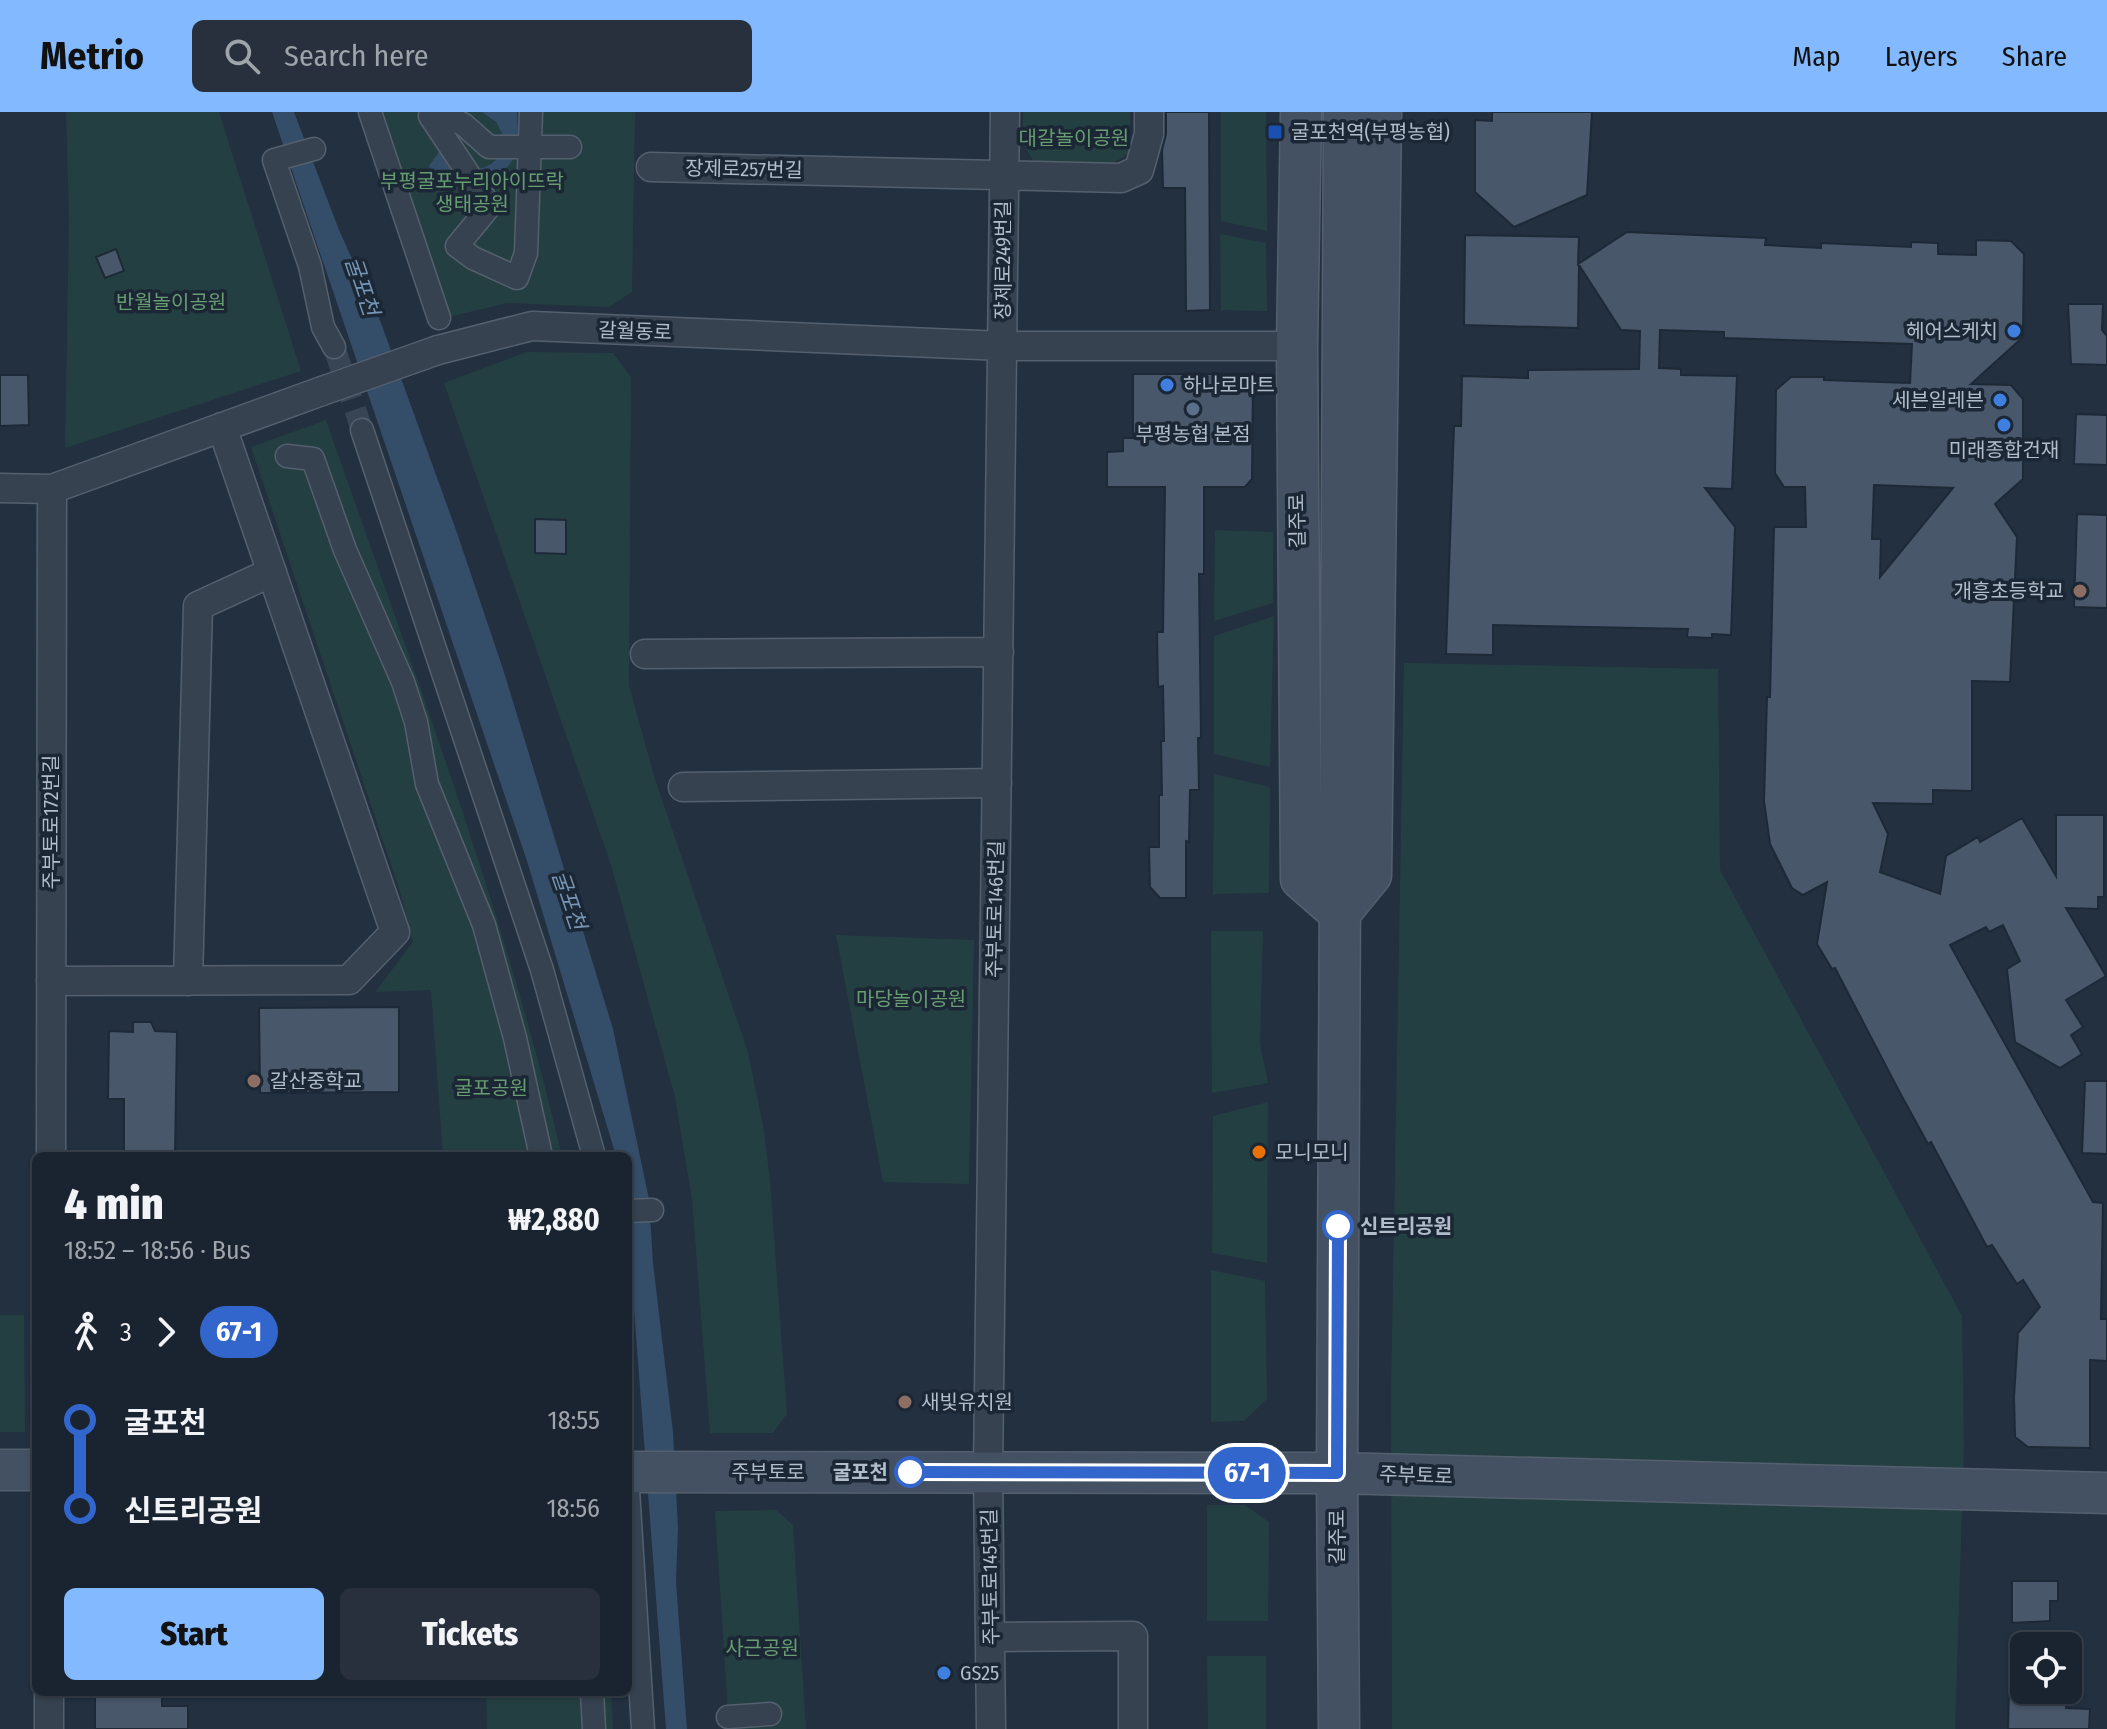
<!DOCTYPE html>
<meta charset="utf-8">
<style>
:root{--surface:#1a2430;--page:#27303c;--text:#f1f3f6;--muted:#9fa4ab;--line:#38414c;--accent:#83b9ff}
body{margin:0;font-family:"Fira Sans Condensed","Noto Sans KR",sans-serif;background:var(--page);color:var(--text);height:100vh;display:flex;flex-direction:column;font-size:30px;white-space:nowrap}
*{box-sizing:border-box;margin:0}
p{font-size:26px;color:var(--muted)}
.icon{flex:none;width:44px;height:44px;fill:none;stroke:currentColor;stroke-width:2;stroke-linecap:round;stroke-linejoin:round}
.map{position:relative;flex:1;overflow:hidden}
.side{position:absolute;left:32px;top:1040px;width:600px;height:544px;display:flex;flex-direction:column;background:var(--surface);border-radius:12px;box-shadow:0 2px 6px #0004,0 0 0 2px var(--line)}
.side>*{flex:none}
.badge{padding:0 16px;border-radius:26px;font-size:28px;line-height:52px}
.tools{position:absolute;left:2010px;top:1520px;display:grid;gap:16px}
.tools a{display:grid;place-items:center;width:72px;height:72px;border-radius:12px;background:var(--surface);box-shadow:0 2px 6px #0004,0 0 0 2px var(--line);font-size:40px}
.map>.badge{position:absolute;translate:-50% -50%;box-shadow:0 0 0 4px #fff}
.legs{display:flex;align-items:center;gap:12px;height:88px;padding:0 32px;font-size:26px}
.legs p{margin-inline-start:auto}
.overview{display:flex;align-items:center;justify-content:space-between;height:136px;padding:0 32px}
h1{font-size:44px;font-weight:800;line-height:60px}
.button{display:flex;gap:16px;margin-top:auto;padding:16px 32px}
.button a{flex:1;height:92px;border-radius:12px;background:var(--accent);color:#111;font-size:32px;font-weight:800;line-height:92px;text-align:center}
.button a+a{background:var(--page);color:var(--text)}
ul{padding:0 32px;list-style:none}
li{display:flex;align-items:center;gap:28px;height:88px;font-size:30px}
li i{display:grid;place-items:center;width:12px;height:100%;margin:0 10px;background:currentColor}
li i::after{content:'';width:20px;height:20px;margin:-10px;border:6px solid;border-radius:50%;background:var(--surface)}
li p{margin-inline-start:auto}
li:first-child i{background:linear-gradient(#0000 50%,currentColor 0)}
li:last-child i{background:linear-gradient(currentColor 50%,#0000 0)}
header{display:flex;align-items:center;gap:48px;box-sizing:border-box;height:112px;padding:0 40px;background:var(--accent);color:#111}
header strong{font-size:38px}
nav{display:flex;gap:44px;margin-inline-start:auto;font-size:28px}
.search{width:560px;height:72px;background:var(--page);display:flex;align-items:center;gap:20px;box-sizing:border-box;padding:0 28px;border-radius:12px;color:var(--muted);font-size:30px}
.map>svg:first-child{display:block}
</style>
<header>
<strong>Metrio</strong>
<div class="search"><svg class="icon" aria-label="search" viewBox="0 0 24 24"><circle cx="10" cy="10" r="6"/><path d="M15 15l6 6"/></svg>Search here</div>
<nav><a>Map</a><a>Layers</a><a>Share</a></nav>
</header>
<div class="map">
<svg width="2107" height="1617" viewBox="0 0 2107 1617">
<rect width="100%" height="100%" fill="#223040"/>
<path fill="#243f41" d="M66,0H219L301,259L65,336L69,107Z
M361,0H635L632,180L609,195L507,191L428,210Z
M1023,0H1130V40L1111,53L1034,50L1023,32Z
M1221,0H1266L1267,119L1221,109Z
M1220,122L1266,131L1267,199L1221,198Z
M527,240L613,241L631,265L629,573L654,664L748,940L764,1019L770,1069L787,1302L773,1321H710L692,1087L675,985L611,753L444,271Z
M326,308C411,552 503,793 562,1044H443L431,878L375,880L413,830L400,780L251,335Z
M1215,418L1273,420V491L1214,509Z
M1274,504L1270,655L1214,642V524Z
M1404,551L1718,557L1720,758L1962,1204L1964,1335L1955,1617H1392L1391,1279Z
M1214,662L1270,675L1269,781L1213,782Z
M1211,819H1263L1260,932L1268,971L1212,981Z
M836,823L974,828L969,1072L883,1070Z
M1268,990L1267,1151L1212,1141L1213,1004Z
M1211,1158L1265,1169L1267,1287L1244,1309L1211,1310Z
M0,1203H24L25,1320H0Z
M1207,1393H1245L1269,1410L1268,1509H1207Z
M776,1398L793,1413L806,1617H729L715,1399Z
M1207,1544H1266V1617H1208Z
M486,1580H611L613,1617H487Z"/>
<path fill="#344d68" d="M272,0H294L339,118L381,211L456,418L503,557L613,917L649,1087L653,1151L673,1320L678,1416L676,1470L687,1617H666L628,1119V1044H616L527,749Z
M482,0H517C517,14 520,32 514,45C501,74 455,71 432,62L429,54L441,37L458,29L468,38L469,49L478,57C497,53 500,43 504,25L496,10Z"/>
<path fill="#485769" stroke="#1d2937" stroke-width="2" fill-rule="evenodd" d="M1166,0H1209L1210,198L1186,199L1185,76H1163L1162,38L1166,22Z
M1492,0H1592L1587,83L1514,115L1475,80V8L1492,9Z
M1627,120L1766,126L1765,133L1821,136V131L1911,135V130L1938,131V142L1976,143V128L2011,129L2024,142L2023,225L1971,272L2011,273L2023,287V367L1995,392L2017,425L2010,570L1972,569V679L1933,678V692L1873,691L1888,722L1880,760L1940,782L1946,744L1978,725L1980,730L2022,706L2056,764V703H2104V785H2098V797L2066,796L2106,864L2066,888L2083,915L2071,923L2082,942L2060,956L2015,930L2007,857L2020,849L2003,813L1989,820L1986,815L1950,833L2093,1090L2103,1091L2101,1207H2107V1249L2090,1248V1336L2028,1335L2015,1325L2014,1285L2018,1221L2040,1195L2023,1168L2017,1172L1992,1133L1987,1135L1931,1030L1928,1032L1899,979L1835,856L1832,857L1817,832L1827,770L1803,783L1792,776L1770,732L1764,689L1765,654L1767,585H1770L1774,415H1806L1805,375H1784L1775,361L1776,278L1791,265H1824V268L1910,271L1912,232L1724,226V220L1660,218L1659,256L1681,257V263L1737,264L1732,377L1705,376L1735,415L1731,523L1712,522V526L1687,525L1688,517L1493,513V543L1446,542L1454,314H1461L1462,264L1528,266V258L1639,257L1640,219L1621,218L1579,153L1578,216L1464,213L1465,123L1579,125L1578,152ZM1874,373L1953,376L1880,465L1881,427H1872Z
M116,137L124,159L105,166L96,145Z
M2068,192H2103L2102,218L2107,224V253L2071,252Z
M1133,262H1246L1253,269L1252,367L1245,375H1204V462H1199L1201,626H1198L1199,678H1190L1189,730L1186,729V786H1160L1150,775L1149,735H1159V683H1162L1161,629H1164L1163,574L1158,575L1157,520H1163L1165,375H1107V340L1123,339V326H1133Z
M0,263H28L29,313L0,314Z
M2076,302L2107,303V353L2074,352Z
M2077,402L2107,403V496L2074,495Z
M535,407L566,408V442L535,441Z
M399,895V980L260,981L259,896Z
M133,910H151L155,919L177,920L175,1044H124V987H108L109,919L133,920Z
M2085,969H2107V1042L2082,1041Z
M2012,1469H2058V1489H2050V1509L2012,1511Z
M2009,1578H2067L2066,1596L2090,1597L2089,1617H2008Z
M95,1580H162V1594H188V1617H95Z"/>
<g fill="none" stroke-linecap="round" stroke-linejoin="round">
<path stroke="#384555" stroke-width="22" stroke-dasharray="22 11" stroke-linecap="butt" d="M334,235L362,318"/>
<defs>
<path id="pedestrian" d="M370,0L439,206
M432,0L430,4L490,94L457,134L473,146L517,166L526,141L531,0
M441,0L464,13L489,35H570
M314,37L274,48L310,154L323,215L334,235
M362,318L542,858L594,1044
M287,344L313,347L345,438L403,570L416,610L427,672L484,813L515,926L541,1044
M628,1099L652,1098
M628,1378L643,1617
M592,1580L594,1617
M728,1605L770,1602"/>
<path id="minor" d="M651,55L1121,66L1139,58L1149,22V0
M438,238L532,214L1003,234H1297
M0,376L52,377L322,279
M645,542L999,540
M683,675L997,671
M51,869L349,868L395,820L222,315
M188,869L198,494L272,460
M51,1044L52,377
M991,1525L1133,1524V1617
M49,1580V1617
M991,1617L988,1360L1005,0"/>
<path id="secondary" d="M1301,0L1297,234L1301,767L1340,801
M1340,801L1371,763L1381,0
M0,1358H36
M628,1360L1337,1361L2107,1381
M1339,1617L1337,1361L1344,0"/>
</defs>
<use href="#pedestrian" stroke="#54606e" stroke-width="25"/>
<use href="#minor" stroke="#54606e" stroke-width="31"/>
<use href="#secondary" stroke="#54606e" stroke-width="43"/>
<use href="#pedestrian" stroke="#364250" stroke-width="22"/>
<use href="#minor" stroke="#364250" stroke-width="28"/>
<use href="#secondary" stroke="#445163" stroke-width="40"/>
<defs>
<path id="minor-bridge" d="M322,279L438,238"/>
</defs>
<use href="#minor-bridge" stroke="#54606e" stroke-width="31" stroke-linecap="butt"/>
<use href="#minor-bridge" stroke="#364250" stroke-width="28"/>
</g>
<g fill="none" stroke-linecap="round" stroke-linejoin="round">
<defs>
<path id="line-1" d="M910,1360L1337,1361L1338,1114"/>
</defs>
<use href="#line-1" stroke="#fff" stroke-width="18"/>
<use href="#line-1" stroke="#36c" stroke-width="12"/>
</g>
<rect fill="#1a4fb4" stroke="#1b2735" stroke-width="3" x="1267" y="12" width="16" height="16" rx="4"/>
<g fill="#3f7fe0" stroke="#1b2735" stroke-width="3">
<circle cx="2014" cy="219" r="8"/>
<circle cx="1167" cy="273" r="8"/>
<circle cx="2000" cy="288" r="8"/>
<circle cx="2004" cy="313" r="8"/>
<circle cx="944" cy="1561" r="8"/>
</g>
<circle fill="#5c6f8a" stroke="#1b2735" stroke-width="3" cx="1193" cy="297" r="8"/>
<g fill="#8d6e63" stroke="#1b2735" stroke-width="3">
<circle cx="2080" cy="479" r="8"/>
<circle cx="254" cy="969" r="8"/>
<circle cx="905" cy="1290" r="8"/>
</g>
<circle fill="#e8710a" stroke="#1b2735" stroke-width="3" cx="1259" cy="1040" r="8"/>
<g fill="#fff" stroke="#36c" stroke-width="4">
<circle cx="1338" cy="1114" r="14"/>
<circle cx="910" cy="1360" r="14"/>
</g>
<g text-anchor="middle" dominant-baseline="central" stroke-width="7" stroke-linejoin="round" paint-order="stroke">
<g font-size="20" fill="#b2bdcb" stroke="#1b2735" text-anchor="start">
<text x="1291" y="20">굴포천역(부평농협)</text>
<text x="1998" y="219" text-anchor="end">헤어스케치</text>
<text x="1183" y="273">하나로마트</text>
<text x="1984" y="288" text-anchor="end">세븐일레븐</text>
<text x="1193" y="322" text-anchor="middle">부평농협 본점</text>
<text x="2004" y="338" text-anchor="middle">미래종합건재</text>
<text x="2064" y="479" text-anchor="end">개흥초등학교</text>
<text x="270" y="969">갈산중학교</text>
<text x="1275" y="1040">모니모니</text>
<text x="921" y="1290">새빛유치원</text>
<text x="960" y="1561">GS25</text>
</g>
<g font-size="20" fill="#679d71" stroke="#1b2735">
<text x="1074" y="26">대갈놀이공원</text>
<text x="472" y="69">부평굴포누리아이뜨락<tspan x="472" dy="23">생태공원</tspan></text>
<text x="171" y="190">반월놀이공원</text>
<text x="911" y="887">마당놀이공원</text>
<text x="491" y="976">굴포공원</text>
<text x="762" y="1536">사근공원</text>
</g>
<g font-size="20" fill="#b2bdcb" stroke="#1b2735">
<text transform="translate(744 57) rotate(1)">장제로257번길</text>
<text transform="translate(1003 148) rotate(-90)">장제로249번길</text>
<text transform="translate(635 219) rotate(2)">갈월동로</text>
<text transform="translate(1297 409) rotate(-91)">길주로</text>
<text transform="translate(51 710) rotate(-90)">주부토로172번길</text>
<text transform="translate(995 797) rotate(-89)">주부토로146번길</text>
<text x="768" y="1360">주부토로</text>
<text transform="translate(1416 1363) rotate(2)">주부토로</text>
<text transform="translate(1337 1425) rotate(-90)">길주로</text>
<text transform="translate(990 1465) rotate(-91)">주부토로145번길</text>
</g>
<g font-size="20" font-weight="bold" fill="#b2bdcb" stroke="#1b2735" text-anchor="start">
<text x="1360" y="1114">신트리공원</text>
<text x="888" y="1360" text-anchor="end">굴포천</text>
</g>
<g font-size="22" font-style="italic" fill="#7795b4" stroke="#1b2735">
<text transform="translate(362 174) rotate(71)">굴포천</text>
<text transform="translate(569 788) rotate(71)">굴포천</text>
</g>
</g>
</svg>
<div class="tools">
<a><svg class="icon" aria-label="locate" viewBox="0 0 24 24"><circle cx="12" cy="12" r="6"/><path d="M12 2v4M12 18v4M2 12h4M18 12h4"/></svg></a>
</div>
<b class="badge" style="left:1247px;top:1361px;background:#36c;color:#fff">67-1</b>
<section class="side">
<div class="overview"><div><h1>4 min</h1><p>18:52 – 18:56 · Bus</p></div><b>₩2,880</b></div>
<div class="legs"><svg class="icon" aria-label="walk" viewBox="0 0 24 24"><circle cx="13" cy="4" r="2"/><path d="M13 8l-2 6 4 7M11 14l-3 7M7 12l3-4h3l4 4"/></svg>3<svg class="icon" aria-label="forward" viewBox="0 0 24 24"><path d="M9 5l7 7-7 7"/></svg><b class="badge" style="background:#36c;color:#fff">67-1</b></div>
<ul>
<li><i style="color:#36c"></i><b>굴포천</b><p>18:55</p></li>
<li><i style="color:#36c"></i><b>신트리공원</b><p>18:56</p></li>
</ul>
<div class="button"><a>Start</a><a>Tickets</a></div>
</section>
</div>
